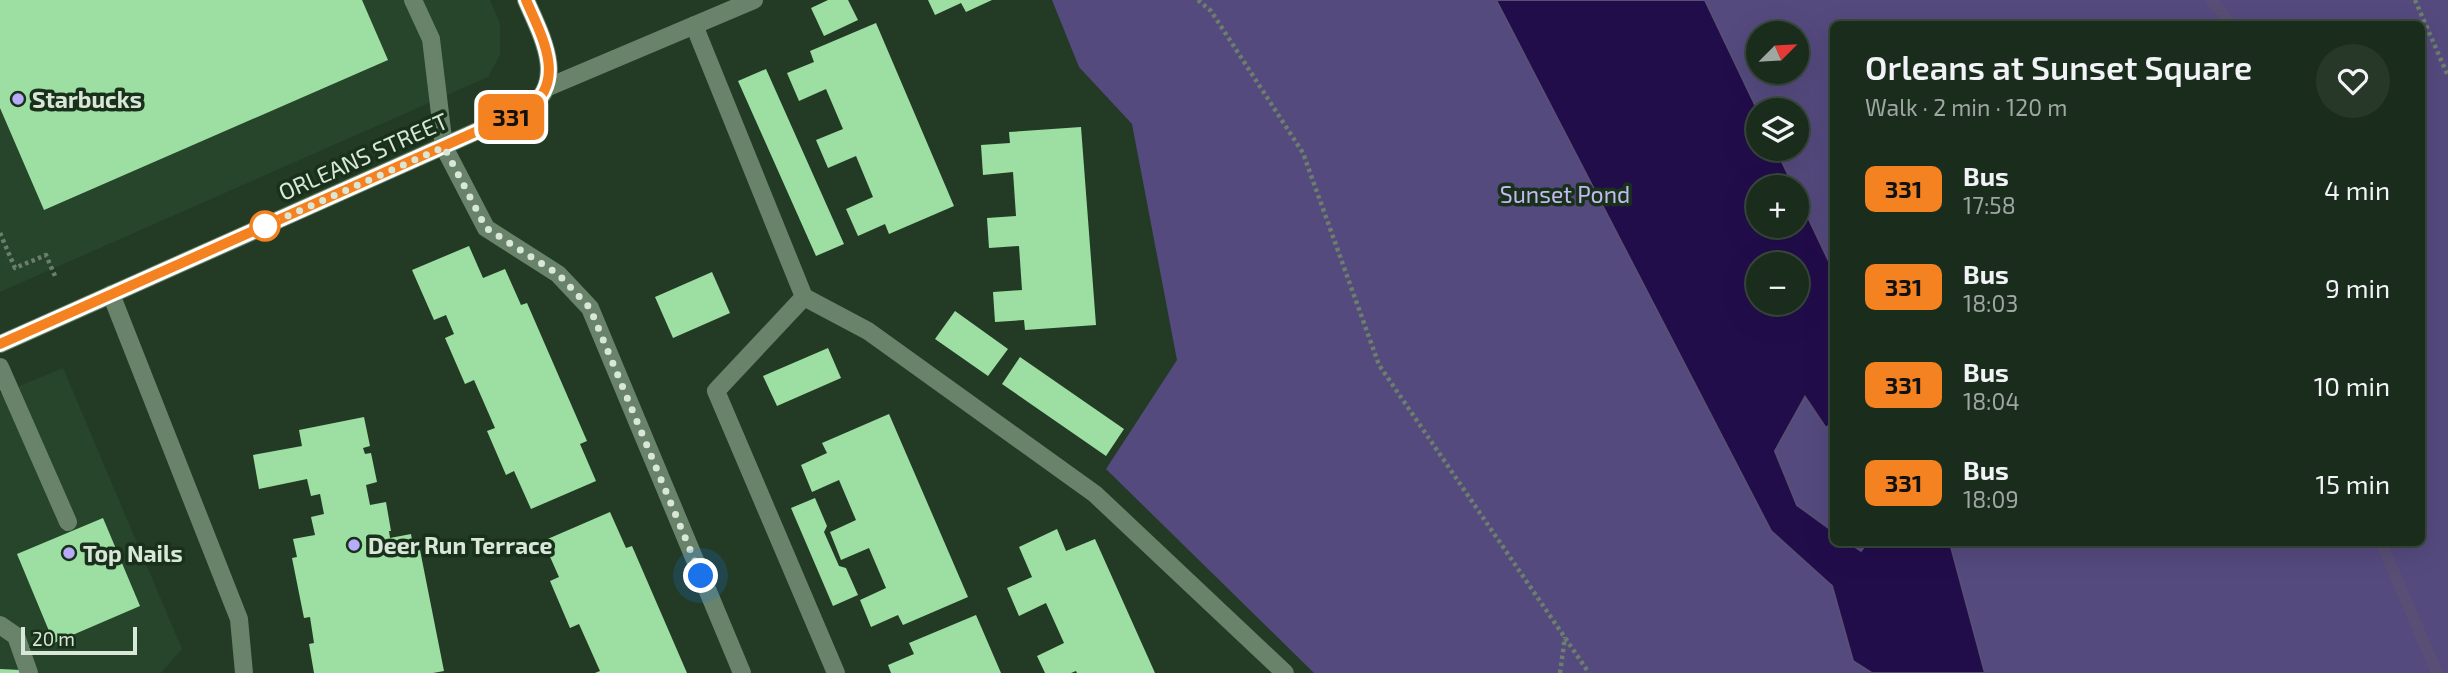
<!DOCTYPE html>
<meta charset="utf-8">
<style>
:root{--surface:#1a2c1c;--page:#273829;--text:#f1f3f6;--muted:#9fa7a3;--line:#38483b}
body{margin:0;font-family:"Exo 2",sans-serif;background:var(--page);color:var(--text);height:100vh;display:flex;flex-direction:column;font-size:26px;white-space:nowrap}
*{box-sizing:border-box;margin:0}
p{font-size:23px;color:var(--muted)}
.icon{flex:none;width:38px;height:38px;fill:none;stroke:currentColor;stroke-width:2;stroke-linecap:round;stroke-linejoin:round}
.map{position:relative;flex:1;overflow:hidden}
.side{position:absolute;left:1830px;top:21px;width:595px;height:525px;display:flex;flex-direction:column;background:var(--surface);border-radius:10px;box-shadow:0 7px 28px #0002,0 0 0 2px var(--line)}
.side>*{flex:none}
.badge{padding:0 14px;border-radius:10px;font-size:24px;line-height:46px}
.needle{width:46px;rotate:66deg}
.controls{position:absolute;left:1746px;top:21px;display:grid;gap:14px}
.controls a{display:grid;place-items:center;width:63px;height:63px;border-radius:50%;background:var(--surface);box-shadow:0 7px 28px #0002,0 0 0 2px var(--line);font-size:35px}
.scale{position:absolute;left:21px;bottom:18px;width:116px;box-sizing:border-box;padding-left:7px;border:4px solid #d8e7d8;border-top:0;font-size:19px;line-height:24px;white-space:nowrap;color:#d8e7d8;-webkit-text-stroke:5px #19311b;paint-order:stroke}
.you{position:absolute;width:35px;height:35px;margin:-18px;border:5px solid #fff;border-radius:50%;background:#1a73e8;box-shadow:0 0 0 10px #1a73e833}
.map>.badge{position:absolute;translate:-50% -50%;box-shadow:0 0 0 4px #fff}
.round{display:grid;place-items:center;flex:none;width:74px;height:74px;border-radius:37px;background:var(--page)}
.summary{display:flex;align-items:center;justify-content:space-between;height:119px;padding:0 35px}
h1{font-size:33px;font-weight:600;line-height:52px}
ul{padding:0;list-style:none}
li{display:flex;align-items:center;gap:21px;height:98px;padding:0 35px}
li div{flex:1}
li b{display:block;font-size:26px}
li em{font-style:normal}
li .badge{min-width:77px;font-weight:700;text-align:center}
.map>svg:first-child{display:block}
</style>
<div class="map">
<svg width="2448" height="673" viewBox="0 0 2448 673">
<rect width="100%" height="100%" fill="#233b25"/>
<path fill="#26452a" d="M0,0H490L500,24V55L488,77L0,292Z
M63,368L182,649L161,673H0V394Z"/>
<path fill="#544a7e" fill-rule="evenodd" d="M1052,0H2448V673H1314L1106,469L1177,360L1132,124L1079,67ZM1834,24H2422V542H1834ZM1759,33H1797V72H1759ZM1759,110H1797V149H1759ZM1759,187H1797V226H1759ZM1759,264H1797V303H1759Z"/>
<path fill="#220d4b" stroke="#594e75" stroke-width="2" fill-rule="evenodd" d="M1496,0H1705L1759,113V149H1776L1794,187H1759V226H1797V194L1834,272V421L1826,428L1805,397L1775,451L1797,505L1834,532V542L1849,543L1861,551L1867,543H1950L1985,673H1872L1853,661L1832,586L1771,531ZM1759,264H1797V303H1759Z"/>
<g fill="none" stroke-linecap="round" stroke-linejoin="round">
<path stroke="#594e75" stroke-width="12" d="M2211,0L2231,24
M2381,542L2437,673"/>
</g>
<path fill="#9ddfa3" d="M0,0H362L388,60L44,210L0,108Z
M828,0H848L858,20L824,36L811,8Z
M928,0H992L966,12L961,3L935,15Z
M876,23L954,206L889,234L885,224L858,236L846,209L873,197L856,156L828,168L816,140L843,129L826,89L799,101L787,73L814,62L810,51Z
M766,69L844,244L816,256L738,81Z
M1081,127L1096,325L1025,330L1024,320L995,322L993,292L1022,290L1019,246L989,248L987,218L1016,216L1013,172L983,175L981,145L1010,143L1009,132Z
M469,246L483,278L505,269L521,305L527,303L587,441L580,444L596,481L531,509L514,471L506,475L487,431L495,428L474,380L465,384L445,338L454,334L446,315L434,320L412,270Z
M712,272L730,313L673,338L655,297Z
M955,311L1008,349L988,376L935,339Z
M828,348L841,378L777,406L763,376Z
M1020,357L1124,429L1106,456L1002,384Z
M889,414L968,597L903,625L898,615L871,627L860,600L886,588L869,548L841,560L830,532L856,520L839,480L812,492L801,465L827,453L822,443Z
M364,417L370,446L363,448L365,454L371,453L377,482L366,485L370,505L386,502L391,531H389L390,538L411,534L414,552L420,550L444,671L433,673H314L309,644L314,643L310,617L304,618L292,558L297,557L293,539L315,535L311,517L324,514L320,494L311,496L307,479L259,489L253,455L302,446L299,430Z
M815,498L827,526L824,532L839,566L846,568L858,595L833,606L791,508Z
M610,512L626,548L632,546L687,673H595L600,671L579,624L570,628L550,581L559,577L543,541Z
M103,518L140,606L54,643L17,554Z
M1057,529L1066,551L1095,539L1155,673H1077L1076,671L1071,673H1045L1037,656L1064,643L1046,603L1019,616L1007,588L1032,577L1019,547Z
M976,615L1001,673H891L888,665L914,654L909,643Z
M0,669L21,670V673H0Z"/>
<g fill="none" stroke-linecap="round" stroke-linejoin="round">
<path stroke="#6b7f6c" stroke-width="4.5" stroke-dasharray="3.5 3.5" stroke-linecap="butt" d="M1198,0L1211,11L1303,153L1379,365L1589,673
M2415,0L2448,76
M0,233L15,268L46,255L55,276
M1560,673L1565,637"/>
<path stroke="#68836a" stroke-width="18" d="M413,0L431,39L444,147L486,228L558,274L590,308L742,673
M694,25L804,297L868,331L1095,494L1285,673
M546,88L754,0
M111,294L239,619L244,673
M804,297L716,391L836,673
M0,367L68,522
M0,625L16,636L29,673"/>
<path stroke="#68836a" stroke-width="18" d="M0,344L529,108C568,81 540,33 526,0"/>
</g>
<g fill="none" stroke-linecap="round" stroke-linejoin="round">
<defs>
<path id="line" d="M0,344L529,108C568,80 540,33 526,0"/>
</defs>
<use href="#line" stroke="#fff" stroke-width="16"/>
<use href="#line" stroke="#f58220" stroke-width="10"/>
<path stroke="#d8e7d8" stroke-width="7" stroke-dasharray="0 12.6" d="M265,226L444,147L486,228L558,274L590,308L701,576"/>
</g>
<g fill="#b8abf7" stroke="#19311b" stroke-width="2.5">
<circle cx="18" cy="99" r="7"/>
<circle cx="354" cy="545" r="7"/>
<circle cx="69" cy="553" r="7"/>
</g>
<circle fill="#fff" stroke="#f58220" stroke-width="3.5" cx="265" cy="226" r="14"/>
<g text-anchor="middle" dominant-baseline="central" stroke-width="7" stroke-linejoin="round" paint-order="stroke">
<g font-size="23" font-weight="bold" fill="#d8e7d8" stroke="#19311b" text-anchor="start">
<text x="32" y="99">Starbucks</text>
<text x="368" y="545">Deer Run Terrace</text>
<text x="83" y="553">Top Nails</text>
</g>
<g font-size="23" fill="#d8e7d8" stroke="#19311b">
<text transform="translate(363 156) rotate(-24)">ORLEANS STREET</text>
</g>
<g font-size="23" fill="#c2b9f3" stroke="#19311b">
<text x="1565" y="194">Sunset Pond</text>
</g>
</g>
</svg>
<div class="controls">
<a><svg class="needle" viewBox="-14 -14 28 28"><path d="M0-13l5 13h-10z" fill="#e53935"/><path d="M0 13l5-13h-10z" fill="#9fa7a3"/></svg></a>
<a><svg class="icon" aria-label="layers" viewBox="0 0 24 24"><path d="M12 4l9 5-9 5-9-5zM3 14l9 5 9-5"/></svg></a>
<a>+</a>
<a>−</a>
</div>
<div class="scale">20 m</div>
<div class="you" style="left:701px;top:576px"></div>
<b class="badge" style="left:511px;top:117px;background:#f58220;color:#111">331</b>
<section class="side">
<div class="summary"><div><h1>Orleans at Sunset Square</h1><p>Walk · 2 min · 120 m</p></div><a class="round"><svg class="icon" aria-label="heart" viewBox="0 0 24 24"><path d="M12 20l-8-8c-3-5 5-10 8-4 3-6 11-1 8 4z"/></svg></a></div>
<ul>
<li><span class="badge" style="background:#f58220;color:#111">331</span><div><b>Bus</b><p>17:58</p></div><em>4 min</em></li>
<li><span class="badge" style="background:#f58220;color:#111">331</span><div><b>Bus</b><p>18:03</p></div><em>9 min</em></li>
<li><span class="badge" style="background:#f58220;color:#111">331</span><div><b>Bus</b><p>18:04</p></div><em>10 min</em></li>
<li><span class="badge" style="background:#f58220;color:#111">331</span><div><b>Bus</b><p>18:09</p></div><em>15 min</em></li>
</ul>
</section>
</div>
